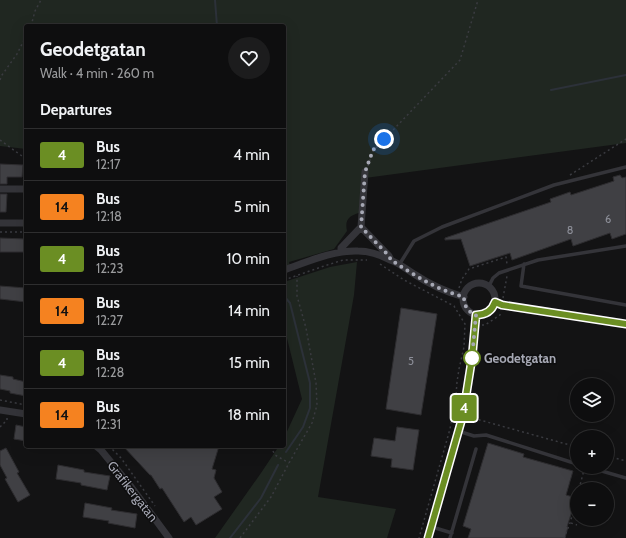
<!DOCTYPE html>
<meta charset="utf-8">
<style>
:root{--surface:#0e0e0f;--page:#1c1c1d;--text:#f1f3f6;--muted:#9b9c9e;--line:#2e2e2f}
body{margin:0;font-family:Cabin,sans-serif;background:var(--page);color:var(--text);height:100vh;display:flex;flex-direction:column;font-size:15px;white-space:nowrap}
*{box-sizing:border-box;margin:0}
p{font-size:13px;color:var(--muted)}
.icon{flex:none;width:22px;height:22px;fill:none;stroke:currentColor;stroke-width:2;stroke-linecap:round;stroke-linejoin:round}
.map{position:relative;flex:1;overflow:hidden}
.details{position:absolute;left:24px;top:24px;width:262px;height:424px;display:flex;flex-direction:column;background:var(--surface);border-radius:4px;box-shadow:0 4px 16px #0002,0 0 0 1px var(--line)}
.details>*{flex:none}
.badge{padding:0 8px;border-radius:3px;font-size:14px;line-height:26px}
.tools{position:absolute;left:570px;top:378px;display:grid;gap:8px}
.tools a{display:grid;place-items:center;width:44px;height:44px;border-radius:50%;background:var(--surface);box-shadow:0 4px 16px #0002,0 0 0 1px var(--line);font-size:20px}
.you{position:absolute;width:20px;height:20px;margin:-10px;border:3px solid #fff;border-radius:50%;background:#1a73e8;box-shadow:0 0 0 6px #1a73e833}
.map>.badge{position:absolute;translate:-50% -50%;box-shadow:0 0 0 2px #fff}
h2{padding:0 16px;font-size:15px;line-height:36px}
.round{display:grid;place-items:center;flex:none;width:42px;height:42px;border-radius:21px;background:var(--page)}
.headline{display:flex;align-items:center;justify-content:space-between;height:68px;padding:0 16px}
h1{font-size:19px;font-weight:700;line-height:30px}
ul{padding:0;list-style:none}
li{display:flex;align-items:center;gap:12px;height:52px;padding:0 16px;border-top:1px solid var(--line)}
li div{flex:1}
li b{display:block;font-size:15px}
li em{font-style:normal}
li .badge{min-width:44px;font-weight:700;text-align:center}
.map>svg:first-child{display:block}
</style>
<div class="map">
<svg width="626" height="538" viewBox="0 0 626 538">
<rect width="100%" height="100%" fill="#131314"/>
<path fill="#202721" d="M0,0H626V143L365,178L362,212C351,215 344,218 347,231L334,249L289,262L290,266L284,268V26H26V149L0,146Z
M357,262L354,295L318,497L396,509L387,538H215L261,473L279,446H284V438L302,399L284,326V282L330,267Z"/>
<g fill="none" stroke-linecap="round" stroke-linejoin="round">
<path stroke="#2c3139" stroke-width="2" d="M215,0L217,26
M551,90L626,75
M284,296L290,303L310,383V408L303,427L286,452
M230,538L261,498L278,465"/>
</g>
<path fill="#404044" stroke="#2e2d30" d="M0,164L23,165L22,177H7V184H0Z
M620,175L622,178L626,177V234L612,239L610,233L573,246L571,239L512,260L510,253L470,266L461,239L445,240V238L551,202L550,199L570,192L571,195L614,181L613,177Z
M0,194H7L6,212H0Z
M0,238L26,239V252H0Z
M0,286L26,288V302L0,299Z
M401,308L437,314L421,415L386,409Z
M0,375L13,377V379L26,382V396L10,393V391L0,389Z
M16,425L26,427V441L14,439Z
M397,427L419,430L413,470L391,467L392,459L371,456L374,438L395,441Z
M488,443L524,454L523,457L573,471L566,495L576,498L567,527H568L565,538H468L471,529L463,526Z
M123,446H219L212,469L216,470L214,478L222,492L214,497L222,509L196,525L191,517L184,522L162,488L160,489L151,475H150Z
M6,448L19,472L17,473L30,495L18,502L5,479L7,478L0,465V451Z
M58,465L84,470V472L110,476L107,490L81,485V483L56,479Z
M85,503L112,508L111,510L137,514L135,528L108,523L109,521L83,517Z"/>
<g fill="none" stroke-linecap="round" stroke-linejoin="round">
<path stroke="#3a3b40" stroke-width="1.5" stroke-dasharray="2 3" stroke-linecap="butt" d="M31,26L35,11L41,0
M0,80L2,75L17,54L26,36
M0,140L26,159
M368,166L373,151L460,60L478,0
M570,175L626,139
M0,232H26
M380,264L404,280L454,306L465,324L464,347L459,369L457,382L456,395L450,429L419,538
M284,280L324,266L343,260H367
M459,288L462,279L469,269L506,257L507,264
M503,298L507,276
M482,325H485L500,315L501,311
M0,400L26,405
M469,417L577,447
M0,427L7,420V417
M109,446L121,458L155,506
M273,451L275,455L289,463
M607,456L626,461
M579,489L584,470
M571,523L577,525
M240,538L271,497L289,463L312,423L317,405L316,383L306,328L297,296V276
M564,538L570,523L577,498"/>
<path stroke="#343439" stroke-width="3.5" d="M524,264L521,286L626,305
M399,265L414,241L442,227L554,185L626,167
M489,286L493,278L499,273L538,260L626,246
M458,431L474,436L486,435L577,464
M588,467L626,478
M432,527L452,533
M450,538L476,449"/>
<path stroke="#343439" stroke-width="7" d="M365,172L361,227L389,256L391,260
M0,189H26
M0,223H26
M341,252V248L361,227
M284,270C307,262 333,250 358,251C368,251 381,255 390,260C399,263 406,269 414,274C429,284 446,292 464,297
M463 299a16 16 0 1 1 32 0a16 16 0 1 1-32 0Z
M495,302L502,305L626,324
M0,410L26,414
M96,446L101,450L132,488L169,538
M428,538L463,415L472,358L476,315"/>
</g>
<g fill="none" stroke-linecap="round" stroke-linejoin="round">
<defs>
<path id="line" d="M428,538L463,415L472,358L476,315C486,315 492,311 495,302L502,305L626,324"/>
</defs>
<use href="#line" stroke="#fff" stroke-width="9"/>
<use href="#line" stroke="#6b8e23" stroke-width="6"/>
<path stroke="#a6a8b4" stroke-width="4" stroke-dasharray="0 7.2" d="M384,139L373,150L365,172L361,227L389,256L391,260C414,275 437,290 464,297C464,306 468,312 476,315L472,358"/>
</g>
<circle fill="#fff" stroke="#6b8e23" stroke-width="2" cx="472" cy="358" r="8"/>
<g text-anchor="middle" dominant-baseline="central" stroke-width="3" stroke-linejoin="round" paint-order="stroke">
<g font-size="11" fill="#8c8e98">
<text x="608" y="219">6</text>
<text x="570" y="230">8</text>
<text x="411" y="361">5</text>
</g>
<g font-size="13" font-weight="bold" fill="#a6a8b4" stroke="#0e0e0f" text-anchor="start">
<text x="484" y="358">Geodetgatan</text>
</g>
<g font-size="13" fill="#a6a8b4" stroke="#0e0e0f">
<text transform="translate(133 491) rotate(52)">Grafikergatan</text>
</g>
</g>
</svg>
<div class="tools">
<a><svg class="icon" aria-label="layers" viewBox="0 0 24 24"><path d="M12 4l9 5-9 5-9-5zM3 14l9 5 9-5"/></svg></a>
<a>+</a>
<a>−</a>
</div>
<div class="you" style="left:384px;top:139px"></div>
<b class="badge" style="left:464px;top:408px;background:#6b8e23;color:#fff">4</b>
<section class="details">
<div class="headline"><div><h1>Geodetgatan</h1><p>Walk · 4 min · 260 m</p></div><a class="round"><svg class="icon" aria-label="heart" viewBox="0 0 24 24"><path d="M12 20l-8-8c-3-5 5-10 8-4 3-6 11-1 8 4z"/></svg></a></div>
<h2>Departures</h2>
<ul>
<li><span class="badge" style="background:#6b8e23;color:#fff">4</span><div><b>Bus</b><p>12:17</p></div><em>4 min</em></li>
<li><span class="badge" style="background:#f58220;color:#111">14</span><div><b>Bus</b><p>12:18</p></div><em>5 min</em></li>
<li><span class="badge" style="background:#6b8e23;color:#fff">4</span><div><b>Bus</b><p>12:23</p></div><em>10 min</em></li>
<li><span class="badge" style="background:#f58220;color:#111">14</span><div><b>Bus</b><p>12:27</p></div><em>14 min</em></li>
<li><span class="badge" style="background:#6b8e23;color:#fff">4</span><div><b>Bus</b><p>12:28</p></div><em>15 min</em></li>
<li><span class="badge" style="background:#f58220;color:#111">14</span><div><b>Bus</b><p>12:31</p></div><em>18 min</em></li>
</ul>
</section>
</div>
